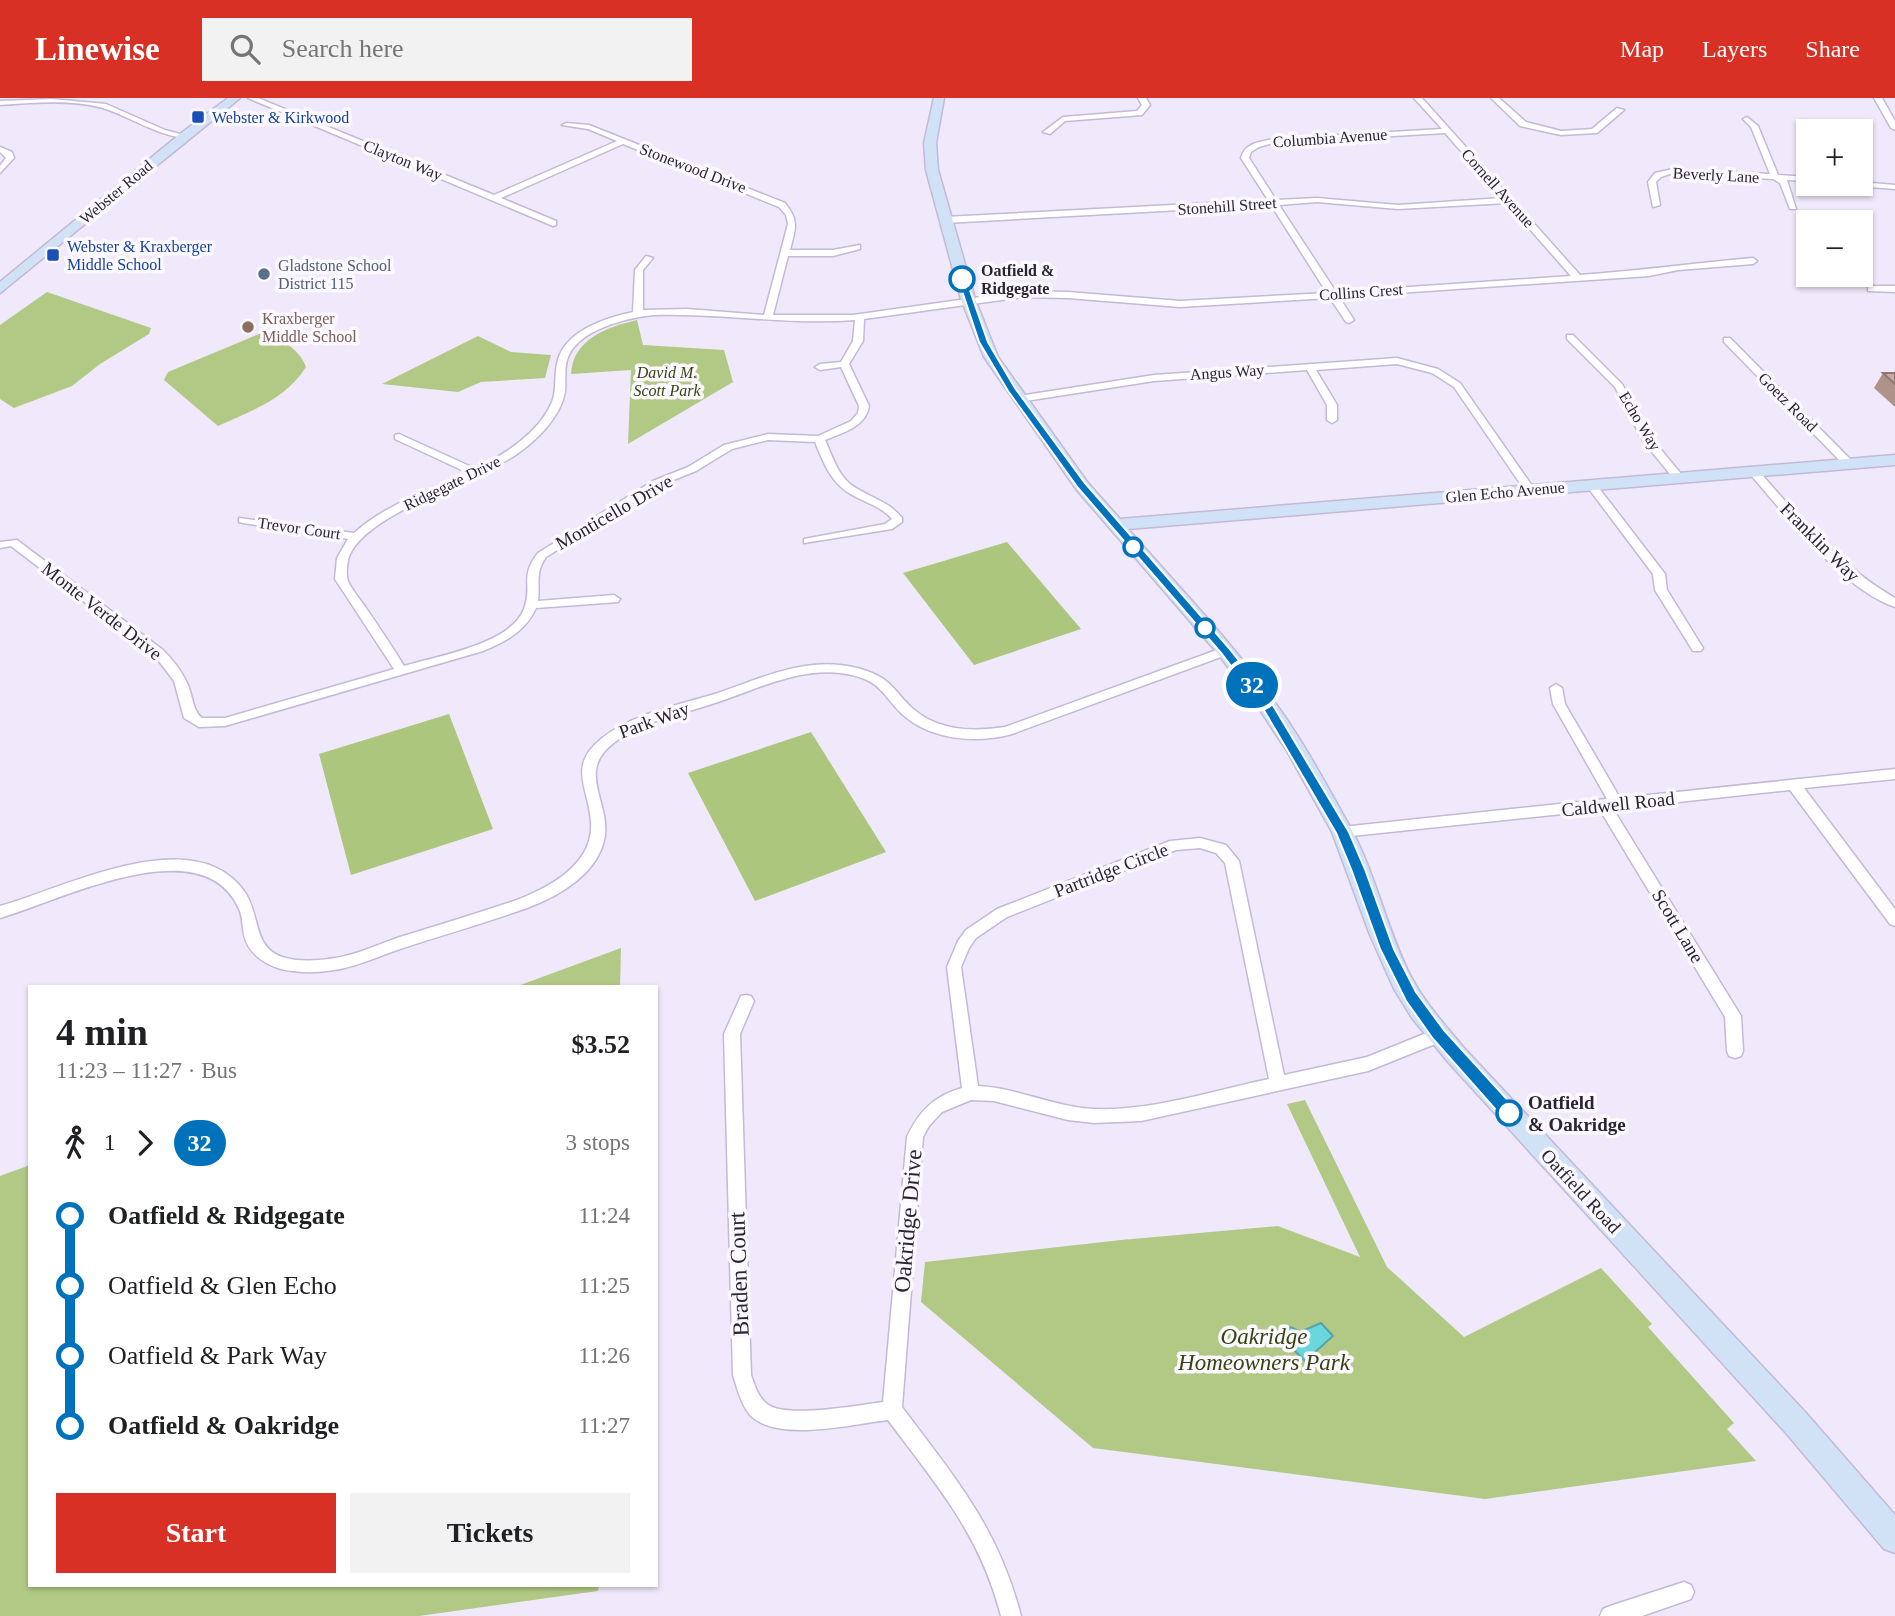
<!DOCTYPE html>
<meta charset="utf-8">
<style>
:root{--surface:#fff;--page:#f2f2f2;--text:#202124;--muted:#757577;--accent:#d93025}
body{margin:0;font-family:"Times New Roman",serif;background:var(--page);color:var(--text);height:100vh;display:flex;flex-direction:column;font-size:26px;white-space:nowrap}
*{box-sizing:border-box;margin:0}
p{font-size:23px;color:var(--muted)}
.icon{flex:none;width:38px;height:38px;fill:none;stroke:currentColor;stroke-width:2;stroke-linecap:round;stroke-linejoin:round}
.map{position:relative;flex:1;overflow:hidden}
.drawer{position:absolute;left:28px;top:887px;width:630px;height:602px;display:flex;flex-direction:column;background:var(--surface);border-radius:0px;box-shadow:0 2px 5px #0004}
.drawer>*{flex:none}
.badge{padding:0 14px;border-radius:23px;font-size:24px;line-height:46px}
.tools{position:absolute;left:1796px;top:21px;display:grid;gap:14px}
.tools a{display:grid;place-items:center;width:77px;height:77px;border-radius:0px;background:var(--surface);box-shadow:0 2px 5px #0004;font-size:35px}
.map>.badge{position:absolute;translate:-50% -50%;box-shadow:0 0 0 4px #fff}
.legs{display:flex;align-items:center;gap:10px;height:77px;padding:0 28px;font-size:23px}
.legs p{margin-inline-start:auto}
.summary{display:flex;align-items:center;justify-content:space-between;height:119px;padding:0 28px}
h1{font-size:38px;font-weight:600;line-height:52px}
.button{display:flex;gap:14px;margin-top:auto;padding:14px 28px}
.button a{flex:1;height:80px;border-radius:0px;background:var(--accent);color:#fff;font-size:28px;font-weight:600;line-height:80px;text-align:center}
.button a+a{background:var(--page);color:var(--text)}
ul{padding:0 28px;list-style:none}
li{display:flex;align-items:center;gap:24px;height:70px;font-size:26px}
li i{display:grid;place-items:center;width:10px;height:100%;margin:0 9px;background:currentColor}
li i::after{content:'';width:18px;height:18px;margin:-9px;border:5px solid;border-radius:50%;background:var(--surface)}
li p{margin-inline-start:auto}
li:first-child i{background:linear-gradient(#0000 50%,currentColor 0)}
li:last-child i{background:linear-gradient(currentColor 50%,#0000 0)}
header{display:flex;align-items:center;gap:42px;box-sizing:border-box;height:98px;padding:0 35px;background:var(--accent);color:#fff}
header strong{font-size:33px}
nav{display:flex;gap:38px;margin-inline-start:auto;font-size:24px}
.search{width:490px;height:63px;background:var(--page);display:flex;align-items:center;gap:18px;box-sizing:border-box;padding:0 24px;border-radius:0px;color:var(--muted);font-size:26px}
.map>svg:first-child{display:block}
</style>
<header>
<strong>Linewise</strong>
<div class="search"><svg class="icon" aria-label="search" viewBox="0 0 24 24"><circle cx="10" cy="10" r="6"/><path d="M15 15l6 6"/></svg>Search here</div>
<nav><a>Map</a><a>Layers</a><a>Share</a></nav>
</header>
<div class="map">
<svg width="1895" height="1518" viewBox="0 0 1895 1518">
<rect width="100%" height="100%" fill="#efe9fb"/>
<path fill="#b2c986" d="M47,194L151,230L149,236L100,266L72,288L14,310L0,301V227Z
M637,222L643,247L724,252L733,284L628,346L631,272L571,276C573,241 607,229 637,222Z
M266,233C283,244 299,250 306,269C286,301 251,313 218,328L164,282L168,274Z
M478,238L511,254L551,257L545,280L481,284L458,294L382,286Z
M621,850L620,889H515Z
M1305,1002L1387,1169L1464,1239L1601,1170L1652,1226L1648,1229L1734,1325L1727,1331L1756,1363L1485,1401L1093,1350L921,1204L925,1164L1121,1142L1278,1128L1360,1159L1287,1006Z
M30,1067V1488H599L598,1493L419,1518H0V1078Z"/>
<path fill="#adc67d" d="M1007,444L1081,531L974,567L903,475Z
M449,616L493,731L351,777L319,656Z
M811,634L886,754L755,803L688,675Z"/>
<path fill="#6bd7dd" stroke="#58a2a9" stroke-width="2" d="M1321,1225L1333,1238L1305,1263L1284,1242L1283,1232L1291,1229L1300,1234Z"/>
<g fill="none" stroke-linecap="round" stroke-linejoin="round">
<defs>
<path id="street" d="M248,0H258L494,97L617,43L588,31L562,27L566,25L589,27L785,105C800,124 795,131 790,152H833L860,147V151L833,158H788L773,217H853L1023,193L1068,194L1180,203L1327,195L1271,107L945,125L941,122L945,119L1268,102L1241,60C1245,45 1259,44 1273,41L1442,31L1414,0H1422L1580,177C1638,173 1695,165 1753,160L1757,163L1753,166L1678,172L1649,178L1339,199L1354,222L1349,225L1346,224L1330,200L1180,209L1068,200L1023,199L864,221L863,243L849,266L869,308C866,329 842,335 825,342C832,357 837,375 850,386C867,399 888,402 902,420V424L892,431L804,445V441L885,426L892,421C881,408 863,404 849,395C830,383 823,363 815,344L768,342L732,351L696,373L661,387L546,459C535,474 540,486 538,503L614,497L620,501L618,504L536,510C526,533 505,544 483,553L225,628L199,629L184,620L174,583L155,558L11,448L0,450V444L17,442L163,552C173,562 181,572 187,585C193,597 192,612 202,620H225L394,571L335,481L337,460L348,441L243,425L239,424V420L354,435C386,406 428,393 468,375L395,341V337L399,336L476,371C506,355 538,336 552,304C557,292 554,279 557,266C563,233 605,220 633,214L635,172L646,158L653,160L643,172V212L687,211L764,217L788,126L786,117L779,109L623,46L501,100L556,123V127L553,128ZM1445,35L1502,100L1398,107L1317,100L1276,102L1249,60L1251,54L1259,49L1273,45ZM1317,104L1398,111L1507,105L1571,178L1336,194L1279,107ZM653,217C720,215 787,227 855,222L853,243L841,264L820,266L815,269L820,272L841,269L859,308L858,315L851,323L818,338L768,336L724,347L688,369L653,383L538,455C519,479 533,487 524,511C511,546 437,558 404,568C392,548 379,529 366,510C360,501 352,492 348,483C346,478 347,468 348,462C359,417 478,383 517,356C537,342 560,320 565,294C566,284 564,273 567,262C576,232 626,220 653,217Z
M1138,0H1146L1150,7L1142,17L1065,23L1050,36L1043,34L1063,19L1137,13L1142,7Z
M1491,0H1499L1526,24L1561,33L1592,31L1617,10L1624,12L1597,35L1561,37L1520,28Z
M1874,0H1882L1895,23V32L1891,30Z
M52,1L106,6L165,32L188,38L184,40C154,36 131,19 103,10C70,1 33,5 0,7V3Z
M1747,19L1758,28L1778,77L1808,79V83L1787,82L1796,111H1790L1780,85L1773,81L1673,75L1661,79L1656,84L1660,107L1653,109L1648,84L1655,75L1673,71L1770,76L1751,29L1743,21Z
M0,49L12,54L14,60L0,75V68L6,60L0,54Z
M1860,84L1895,87V91L1858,88L1854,86H1860Z
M1871,188H1895V194L1868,193V189Z
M1567,237H1573L1622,286L1653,342L1682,377V381H1674L1643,343L1615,289L1567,241Z
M1724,240H1730L1852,363V367H1844L1724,244Z
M1397,260L1438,271L1460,285L1535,392L1534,394H1526L1454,289L1432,275L1397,266L1316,272L1337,307V322L1332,325L1327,322V307L1307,272L1154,283L1019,304L1014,301L1019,298L1154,277Z
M1753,370L1757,371C1799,419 1839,468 1895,500V509C1842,491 1786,417 1749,375L1748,373Z
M1591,384L1595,385L1665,476L1667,492L1703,550L1701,553H1693L1655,492L1653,476L1586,387Z
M1225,549L1231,553L1229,556L1012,636C976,646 929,642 901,615C883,597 881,584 852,577C806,566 760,590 718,604C691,613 663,620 637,630C629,633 622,639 615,644C576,672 609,702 605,737C600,775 559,798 527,810C485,825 442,837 400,851C379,858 356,869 334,872C317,875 298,875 281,871C264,866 248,855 244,837C242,828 243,819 239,811C203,728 58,804 0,820V808C63,791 193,722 244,793C261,817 252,848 282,859C298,864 318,863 335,860C356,857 379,846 400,839C439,827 478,815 517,802C550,789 594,766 591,724C589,690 567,669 601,641C633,615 680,607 718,595C750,584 781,570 814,567C832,565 850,567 867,573C892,582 894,593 911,609C937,633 972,634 1005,629Z
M1556,586L1562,590L1565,606L1620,700L1895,671V681L1804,690L1895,811V828L1890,826L1790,692L1613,711L1741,918L1743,953L1741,958L1735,960L1729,958L1727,953L1725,919L1600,712L1342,739L1337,738L1335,734L1337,730L1342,729L1607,701L1553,606L1550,590Z
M1200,740L1226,747L1239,763L1284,977L1367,959L1439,930L1445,932L1447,937L1445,942L1368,973L1141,1023L1094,1025L1068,1022L994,1003L971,1002L942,1014L929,1028L923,1039L902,1309C955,1380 998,1429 1021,1518H1001C980,1436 937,1388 888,1322C853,1326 777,1345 750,1317C741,1306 737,1290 733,1277L724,936L741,898L746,897L751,898L754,903L740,936L751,1277C755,1288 758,1299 767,1306C786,1321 858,1307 883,1304L907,1039C919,1013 934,998 962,990L947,869L958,843L966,832L997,811L1170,743ZM1200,750L1216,755L1225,765L1269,981C1212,993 1153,1013 1094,1011C1054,1009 1018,990 978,988L961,869L969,850L976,840L1007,819L1176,752Z
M1684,1484L1691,1487L1694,1494L1691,1501L1642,1518H1600L1603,1511L1610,1508Z"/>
<path id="secondary" d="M228,0H240L0,195V184L180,36Z
M934,0H944L936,45L938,72L975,201L998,259L1088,385L1120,421L1895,357V367L1128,431C1177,487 1229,541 1273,602C1302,641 1326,686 1350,729C1376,776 1386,830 1410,877C1424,904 1445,927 1464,950L1806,1315L1895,1417V1455L1884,1451L1786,1335L1448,964L1412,920L1394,891L1370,837L1332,734L1287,653L1260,612L1219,557L1076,391L984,259L961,201L926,72L924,45Z"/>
</defs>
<use href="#street" stroke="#c4b9d6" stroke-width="3"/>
<use href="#secondary" stroke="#c4b9d6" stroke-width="3"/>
<use href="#street" fill="#fff" fill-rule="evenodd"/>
<use href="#secondary" fill="#d1e2f7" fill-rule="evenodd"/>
</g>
<path fill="#af928a" d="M1883,275H1895V309L1874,290Z"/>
<path fill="#cbaaa0" stroke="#8e7770" stroke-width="2" d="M1883,275H1895V286Z"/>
<path fill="#0072bc" stroke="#fff" stroke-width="2" d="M962,178L966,181L988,244L1015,290L1085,385L1229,550L1271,604L1349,734L1365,771L1394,851L1416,894L1444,932L1515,1010L1517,1015L1515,1020H1503L1433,941L1406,903L1380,851L1351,771L1336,735L1262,609L1221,555L1078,390L1008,293L979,244L958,181Z"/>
<g fill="#1a4fb4" stroke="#fbf8ff" stroke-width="2.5">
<rect x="191" y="12" width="14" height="14" rx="3.5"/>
<rect x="46" y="150" width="14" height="14" rx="3.5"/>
</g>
<circle fill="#5c6f8a" stroke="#fbf8ff" stroke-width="2.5" cx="264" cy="176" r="7"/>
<g fill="#fff" stroke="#0072bc" stroke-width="3.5">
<circle cx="962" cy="181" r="12"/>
<circle cx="1133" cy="449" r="9"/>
<circle cx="1205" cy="530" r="9"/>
<circle cx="1509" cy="1015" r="12"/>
</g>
<circle fill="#8d6e63" stroke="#fbf8ff" stroke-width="2.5" cx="248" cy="229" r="7"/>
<g text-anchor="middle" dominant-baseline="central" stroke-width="7" stroke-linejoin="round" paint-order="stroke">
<g font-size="16" fill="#164399" stroke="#fbf8ff" text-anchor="start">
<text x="212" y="19">Webster &amp; Kirkwood</text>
<text x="67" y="148">Webster &amp; Kraxberger<tspan x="67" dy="18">Middle School</tspan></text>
</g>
<g font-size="16" fill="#2a2631" stroke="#fbf8ff">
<text transform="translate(1330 40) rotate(-4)">Columbia Avenue</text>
<text transform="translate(403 62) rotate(22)">Clayton Way</text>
<text transform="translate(693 70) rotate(21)">Stonewood Drive</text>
<text transform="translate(1716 77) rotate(3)">Beverly Lane</text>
<text transform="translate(1498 90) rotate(48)">Cornell Avenue</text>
<text transform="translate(116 94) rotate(-40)">Webster Road</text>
<text transform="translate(1227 108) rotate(-4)">Stonehill Street</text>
<text transform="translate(1361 194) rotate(-4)">Collins Crest</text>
<text transform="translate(1227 274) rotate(-4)">Angus Way</text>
<text transform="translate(1788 304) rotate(45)">Goetz Road</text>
<text transform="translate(1640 323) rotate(59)">Echo Way</text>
<text transform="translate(452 385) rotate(-26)">Ridgegate Drive</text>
<text transform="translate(1505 394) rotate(-5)">Glen Echo Avenue</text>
<text transform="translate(299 430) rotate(8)">Trevor Court</text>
</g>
<g font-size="16" fill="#4e5e75" stroke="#fbf8ff" text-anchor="start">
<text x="278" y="167">Gladstone School<tspan x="278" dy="18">District 115</tspan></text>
</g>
<g font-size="16" font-weight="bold" fill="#2a2631" stroke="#fbf8ff" text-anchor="start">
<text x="981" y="172">Oatfield &amp;<tspan x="981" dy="18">Ridgegate</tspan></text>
</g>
<g font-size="16" fill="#785e54" stroke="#fbf8ff" text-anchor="start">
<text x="262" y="220">Kraxberger<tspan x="262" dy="18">Middle School</tspan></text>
</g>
<g font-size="16" font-style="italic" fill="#36440f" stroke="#fbf8ff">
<text x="667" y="274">David M.<tspan x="667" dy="18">Scott Park</tspan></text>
</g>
<g font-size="19" fill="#2a2631" stroke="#fbf8ff">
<text transform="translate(614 414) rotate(-30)">Monticello Drive</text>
<text transform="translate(1820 444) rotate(45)">Franklin Way</text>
<text transform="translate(102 513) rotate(38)">Monte Verde Drive</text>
<text transform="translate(654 622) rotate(-20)">Park Way</text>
<text transform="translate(1618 706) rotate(-6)">Caldwell Road</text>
<text transform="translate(1111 772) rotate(-21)">Partridge Circle</text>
<text transform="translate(1678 828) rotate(59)">Scott Lane</text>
<text transform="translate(1581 1093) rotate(47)">Oatfield Road</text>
</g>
<g font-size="19" font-weight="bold" fill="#2a2631" stroke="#fbf8ff" text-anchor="start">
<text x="1528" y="1004">Oatfield<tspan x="1528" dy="22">&amp; Oakridge</tspan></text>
</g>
<g font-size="23" fill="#2a2631" stroke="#fbf8ff">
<text transform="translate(908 1123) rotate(-85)">Oakridge Drive</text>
<text transform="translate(739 1176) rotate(-92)">Braden Court</text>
</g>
<g font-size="23" font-style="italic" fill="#36440f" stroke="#fbf8ff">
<text x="1264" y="1238">Oakridge<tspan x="1264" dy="26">Homeowners Park</tspan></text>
</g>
</g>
</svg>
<div class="tools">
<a>+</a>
<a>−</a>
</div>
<b class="badge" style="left:1252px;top:587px;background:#0072bc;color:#fff">32</b>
<section class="drawer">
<div class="summary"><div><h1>4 min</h1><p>11:23 – 11:27 · Bus</p></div><b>$3.52</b></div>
<div class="legs"><svg class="icon" aria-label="walk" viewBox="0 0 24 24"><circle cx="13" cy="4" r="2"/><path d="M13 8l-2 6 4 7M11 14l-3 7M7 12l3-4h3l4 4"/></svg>1<svg class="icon" aria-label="forward" viewBox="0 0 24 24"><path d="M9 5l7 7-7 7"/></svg><b class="badge" style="background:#0072bc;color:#fff">32</b><p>3 stops</p></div>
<ul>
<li><i style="color:#0072bc"></i><b>Oatfield &amp; Ridgegate</b><p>11:24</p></li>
<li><i style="color:#0072bc"></i><span>Oatfield &amp; Glen Echo</span><p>11:25</p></li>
<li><i style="color:#0072bc"></i><span>Oatfield &amp; Park Way</span><p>11:26</p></li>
<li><i style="color:#0072bc"></i><b>Oatfield &amp; Oakridge</b><p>11:27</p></li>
</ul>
<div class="button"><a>Start</a><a>Tickets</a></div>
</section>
</div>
